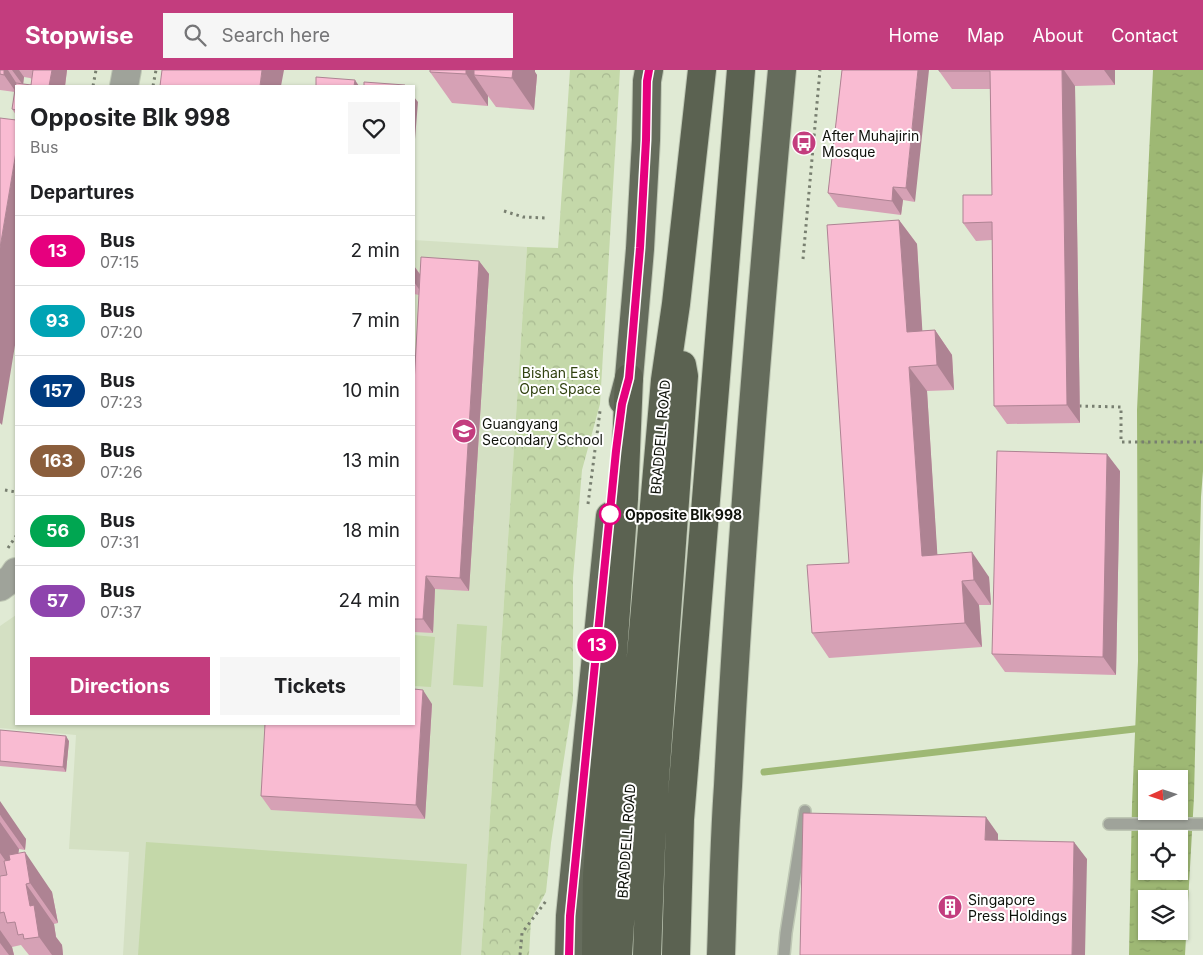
<!DOCTYPE html>
<style>
:root{--surface:#fff;--page:#f6f6f6;--text:#202124;--muted:#757577;--line:#e0e0e0;--accent:#c33d7e}
body{margin:0;font-family:Inter,sans-serif;background:var(--page);color:var(--text);height:100vh;display:flex;flex-direction:column;font-size:19px;white-space:nowrap}
*{box-sizing:border-box;margin:0}
p{font-size:16px;color:var(--muted)}
.icon{flex:none;width:28px;height:28px;fill:none;stroke:currentColor;stroke-width:2;stroke-linecap:round;stroke-linejoin:round}
.map{position:relative;flex:1;overflow:hidden}
.details{position:absolute;left:15px;top:15px;width:400px;height:640px;display:flex;flex-direction:column;background:var(--surface);border-radius:0px;box-shadow:0 1px 4px #0004}
.details>*{flex:none}
.badge{padding:0 10px;border-radius:16px;font-size:18px;line-height:32px}
.needle{width:32px;rotate:267deg}
.fabs{position:absolute;left:1138px;top:700px;display:grid;gap:10px}
.fabs a{display:grid;place-items:center;width:50px;height:50px;border-radius:0px;background:var(--surface);box-shadow:0 1px 4px #0004;font-size:25px}
.map>.badge{position:absolute;translate:-50% -50%;box-shadow:0 0 0 2px #fff}
h2{padding:0 15px;font-size:19px;line-height:45px}
.round{display:grid;place-items:center;flex:none;width:52px;height:52px;border-radius:0px;background:var(--page)}
.overview{display:flex;align-items:center;justify-content:space-between;height:85px;padding:0 15px}
h1{font-size:24px;font-weight:700;line-height:38px}
.button{display:flex;gap:10px;margin-top:auto;padding:10px 15px}
.button a{flex:1;height:58px;border-radius:0px;background:var(--accent);color:#fff;font-size:20px;font-weight:700;line-height:58px;text-align:center}
.button a+a{background:var(--page);color:var(--text)}
ul{padding:0;list-style:none}
li{display:flex;align-items:center;gap:15px;height:70px;padding:0 15px;border-top:1px solid var(--line)}
li div{flex:1}
li b{display:block;font-size:19px}
li em{font-style:normal}
li .badge{min-width:55px;font-weight:700;text-align:center}
header{display:flex;align-items:center;gap:30px;box-sizing:border-box;height:70px;padding:0 25px;background:var(--accent);color:#fff}
header strong{font-size:24px}
nav{display:flex;gap:28px;margin-inline-start:auto;font-size:18px}
.search{width:350px;height:45px;background:var(--page);display:flex;align-items:center;gap:12px;box-sizing:border-box;padding:0 18px;border-radius:0px;color:var(--muted);font-size:19px}
.map>svg:first-child{display:block}
</style>
<header>
<strong>Stopwise</strong>
<div class="search"><svg class="icon" aria-label="search" viewBox="0 0 24 24"><circle cx="10" cy="10" r="6"/><path d="M15 15l6 6"/></svg>Search here</div>
<nav><a>Home</a><a>Map</a><a>About</a><a>Contact</a></nav>
</header>
<div class="map">
<svg width="1203" height="885" viewBox="0 0 1203 885">
<defs>
<pattern id="forest-crowns" width="20" height="18" patternUnits="userSpaceOnUse" patternTransform="scale(1.25)"><rect width="20" height="18" fill="#c4d8a9"/><path d="M2 6a3 3 0 1 1 6 0M12 15a3 3 0 1 1 6 0" fill="none" stroke="#a7b890"/></pattern>
<pattern id="water-ripples" width="26" height="14" patternUnits="userSpaceOnUse" patternTransform="scale(1.25)"><rect width="26" height="14" fill="#9eb874"/><path d="M2 4q2-2 4 0t4 0M15 11q2-2 4 0t4 0" fill="none" stroke="#879d63"/></pattern>
</defs>
<rect width="100%" height="100%" fill="#e0ead4"/>
<path fill="#d4e0c3" d="M414,170L527,177L481,885H123L129,782L69,779L76,665L0,658V556L16,545V654H414Z"/>
<path fill="url(#forest-crowns)" d="M570,0H620L600,334L582,400L573,508V630L551,773L546,822L531,850L529,885H481L527,177L558,178Z"/>
<path fill="#c4d8a9" d="M457,554L487,556L483,617L453,615Z
M414,565L435,567L431,617L414,616Z
M146,772L467,794L461,885H138Z"/>
<path fill="url(#water-ripples)" fill-rule="evenodd" d="M1153,0H1203V401L1201,427L1194,727L1185,885H1129L1132,735L1138,591L1137,340ZM1146,709H1179V741H1146ZM1146,769H1179V801H1146ZM1146,829H1179V861H1146Z"/>
<g fill="none" stroke-linecap="round" stroke-linejoin="round">
<path stroke="#9eb874" stroke-width="7" d="M764,702L1143,658"/>
<defs>
<path id="service" d="M1109,754H1203
M784,885L786,863L805,741"/>
<path id="tertiary" d="M124,16L127,0
M0,517L12,508L16,502"/>
<path id="primary" d="M623,331L629,308L640,179L646,70L647,11L649,0
M569,885L570,846L610,446
M721,885C723,829 724,772 728,716C740,477 760,238 782,0"/>
<path id="trunk" d="M596,885L597,806L624,429L629,308
M618,885L627,745L665,310L676,234L702,0
M647,885L652,751L684,306L682,295
M676,885L680,749L741,0"/>
</defs>
<use href="#service" stroke="#bec7b4" stroke-width="14"/>
<use href="#tertiary" stroke="#bec7b4" stroke-width="30"/>
<use href="#primary" stroke="#bec7b4" stroke-width="30"/>
<use href="#trunk" stroke="#bec7b4" stroke-width="30"/>
<path stroke="#787f70" stroke-width="3" stroke-dasharray="2.5 4" stroke-linecap="butt" d="M93,16L96,0
M153,16L156,0
M504,141L523,147L546,148
M803,189L820,0
M1079,336L1121,337V372H1203
M5,420L16,422
M588,434L600,341
M8,478L16,466
M520,885L522,863L546,831"/>
<use href="#service" stroke="#9fa39a" stroke-width="11"/>
<use href="#tertiary" stroke="#9fa39a" stroke-width="28"/>
<use href="#primary" stroke="#656c5c" stroke-width="28"/>
<use href="#trunk" stroke="#5b6251" stroke-width="28"/>
</g>
<path fill="#d6a1b5" fill-rule="evenodd" d="M0,0H67L65,16H16V45L12,39L15,22L0,20ZM24,7L30,8L32,9L31,15L23,14Z
M842,0L915,132L903,130L901,145L838,137L828,123Z
M939,0H1115V15L1075,16L1080,353L1007,354L994,336L992,170L976,171L963,153L992,125L990,19H952L939,1Z
M430,2H535L537,5L534,40L496,37L488,26V36L452,33Z
M899,150L917,174L922,261L935,260L952,285L954,320L927,321L937,484L989,507L991,535H979L982,577L829,588L812,563L849,493Z
M479,191L489,204L469,521L435,519L433,563L414,562V314L419,225L414,224V196L420,204Z
M1120,401L1116,605L1005,602L992,584Z
M432,634L425,749L271,740L261,726Z
M0,660L69,671L66,702L0,696Z
M0,745L26,769L25,780L19,779L18,783L52,822L58,853L54,854L56,867L62,875L63,885H29L21,875L12,877L14,885H0V806H1L0,805Z"/>
<path fill="#ae8393" d="M4,0H8L17,14L16,22L4,5Z
M12,0H19L24,7L23,15Z
M52,0H67L65,16H49Z
M262,0H284L281,16H260Z
M466,0H475L474,5L488,26V36L466,4Z
M513,0H535V2L537,5L534,40L512,8Z
M918,0H929L915,132L906,118Z
M1062,0H1064L1075,16L1080,353L1067,335Z
M1104,0H1115V15Z
M355,10L359,16H354Z
M414,27L418,32L415,69L414,67Z
M16,82V269L2,355L0,353V178Z
M893,117L903,130L901,145L892,131Z
M899,150L917,174L924,287L907,262Z
M479,191L489,204L469,521L460,508Z
M414,196L424,210L423,225L414,212Z
M935,260L952,285L954,320L937,295Z
M909,297L927,321L939,510L922,486Z
M1107,384L1120,401L1116,605L1103,587Z
M972,482L989,507L991,535L974,510Z
M426,506L435,519L433,563L423,549Z
M962,511L979,535L982,577L965,553Z
M423,620L432,634L425,749L416,735Z
M66,666L69,671L66,702L63,697Z
M0,731L26,769L25,780L0,745Z
M986,747L998,764V788L985,770Z
M0,752L19,779L17,794L20,811L0,783Z
M1074,772L1087,789L1085,885H1072Z
M25,782L52,822L58,853L30,813Z
M26,814L54,854L56,867L62,875L63,885H52L39,867L30,836Z
M0,860L12,877L14,885H9L0,873Z"/>
<path fill="#f9bbd2" stroke="#ae8393" d="M0,0H4V5L0,4Z
M33,0H52L49,16H16V40L12,39L16,13L31,15Z
M162,0H262L260,16H160Z
M430,0H466V4L430,2Z
M474,0H513L512,8L474,5Z
M842,0H918L906,118L893,117L892,131L828,123Z
M939,0H1062L1067,335L994,336L992,152L963,153V125H992L990,1H939Z
M316,7L355,10L354,16H355H316Z
M364,12L405,15V16H364Z
M0,48L16,50V82L0,178Z
M899,150L907,262L935,260L937,295L909,297L922,486L972,482L974,510L962,511L965,553L812,563L807,495L849,493L827,155Z
M421,187L479,191L460,508L426,506L423,549H414V314Z
M997,381L1107,384L1103,587L992,584Z
M414,619L423,620L416,735L261,726L265,654H414Z
M0,660L66,666L63,697L0,691Z
M803,743L986,747L985,770L1074,772L1072,885H800Z
M25,782L30,813L26,814L30,836L34,835L39,867L24,869L23,864L18,865L15,852L7,853L4,842L0,843V806L7,805L4,791L10,790L9,785Z"/>
<g fill="none" stroke-linecap="round" stroke-linejoin="round">
<defs>
<path id="line" d="M569,885L570,846L616,381L622,334L629,308L640,178L646,70L647,11L649,0"/>
</defs>
<use href="#line" stroke="#fff" stroke-width="11"/>
<use href="#line" stroke="#e6007e" stroke-width="8"/>
</g>
<defs>
<symbol id="bus-disc" viewBox="-11 -11 22 22"><circle r="9.5" fill="#c33d7e" stroke="#fff"/><path d="M-5-6H5V4H4V6H2V4H-2V6H-4V4H-5ZM-3.5-4V0h7V-4ZM-3.5 1.2v1.5H-2V1.2ZM2 1.2v1.5H3.5V1.2Z" fill="#fff"/></symbol>
<symbol id="school-disc" viewBox="-11 -11 22 22"><circle r="9.5" fill="#c33d7e" stroke="#fff"/><path d="M0-5L7-2L0 1L-7-2ZM-4 1L0 2.5L4 1V4Q0 6-4 4Z" fill="#fff"/></symbol>
<symbol id="building-disc" viewBox="-11 -11 22 22"><circle r="9.5" fill="#c33d7e" stroke="#fff"/><path d="M-4-6H4V6H1V3H-1V6H-4ZM-2.5-4.3h1.7v1.8h-1.7ZM.8-4.3h1.7v1.8H.8ZM-2.5-1h1.7V.8h-1.7ZM.8-1h1.7V.8H.8Z" fill="#fff"/></symbol>
</defs>
<g fill-rule="evenodd">
<use href="#bus-disc" x="790" y="59" width="28" height="28"/>
<use href="#school-disc" x="450" y="347" width="28" height="28"/>
<use href="#building-disc" x="936" y="823" width="28" height="28"/>
</g>
<circle fill="#fff" stroke="#e6007e" stroke-width="2.5" cx="610" cy="444" r="10"/>
<g text-anchor="middle" dominant-baseline="central" stroke-width="4" stroke-linejoin="round" paint-order="stroke">
<g font-size="14" fill="#0e110a" stroke="#fff" text-anchor="start">
<text x="822" y="65">After Muhajirin<tspan x="822" dy="16">Mosque</tspan></text>
<text x="482" y="353">Guangyang<tspan x="482" dy="16">Secondary School</tspan></text>
<text x="968" y="829">Singapore<tspan x="968" dy="16">Press Holdings</tspan></text>
</g>
<g font-size="14" fill="#324311" stroke="#fff">
<text x="560" y="302">Bishan East<tspan x="560" dy="16">Open Space</tspan></text>
</g>
<g font-size="14" fill="#0e110a" stroke="#fff">
<text transform="translate(660 367) rotate(-85)">BRADDELL ROAD</text>
<text transform="translate(626 771) rotate(-86)">BRADDELL ROAD</text>
</g>
<g font-size="14" font-weight="bold" fill="#0e110a" stroke="#fff" text-anchor="start">
<text x="625" y="444">Opposite Blk 998</text>
</g>
</g>
</svg>
<div class="fabs">
<a><svg class="needle" viewBox="-14 -14 28 28"><path d="M0-13l5 13h-10z" fill="#e53935"/><path d="M0 13l5-13h-10z" fill="#757577"/></svg></a>
<a><svg class="icon" aria-label="locate" viewBox="0 0 24 24"><circle cx="12" cy="12" r="6"/><path d="M12 2v4M12 18v4M2 12h4M18 12h4"/></svg></a>
<a><svg class="icon" aria-label="layers" viewBox="0 0 24 24"><path d="M12 4l9 5-9 5-9-5zM3 14l9 5 9-5"/></svg></a>
</div>
<b class="badge" style="left:597px;top:575px;background:#e6007e;color:#fff">13</b>
<section class="details">
<div class="overview"><div><h1>Opposite Blk 998</h1><p>Bus</p></div><a class="round"><svg class="icon" aria-label="heart" viewBox="0 0 24 24"><path d="M12 20l-8-8c-3-5 5-10 8-4 3-6 11-1 8 4z"/></svg></a></div>
<h2>Departures</h2>
<ul>
<li><span class="badge" style="background:#e6007e;color:#fff">13</span><div><b>Bus</b><p>07:15</p></div><em>2 min</em></li>
<li><span class="badge" style="background:#00a3b4;color:#fff">93</span><div><b>Bus</b><p>07:20</p></div><em>7 min</em></li>
<li><span class="badge" style="background:#003b80;color:#fff">157</span><div><b>Bus</b><p>07:23</p></div><em>10 min</em></li>
<li><span class="badge" style="background:#8b5e3c;color:#fff">163</span><div><b>Bus</b><p>07:26</p></div><em>13 min</em></li>
<li><span class="badge" style="background:#00a651;color:#fff">56</span><div><b>Bus</b><p>07:31</p></div><em>18 min</em></li>
<li><span class="badge" style="background:#8e44ad;color:#fff">57</span><div><b>Bus</b><p>07:37</p></div><em>24 min</em></li>
</ul>
<div class="button"><a>Directions</a><a>Tickets</a></div>
</section>
</div>
